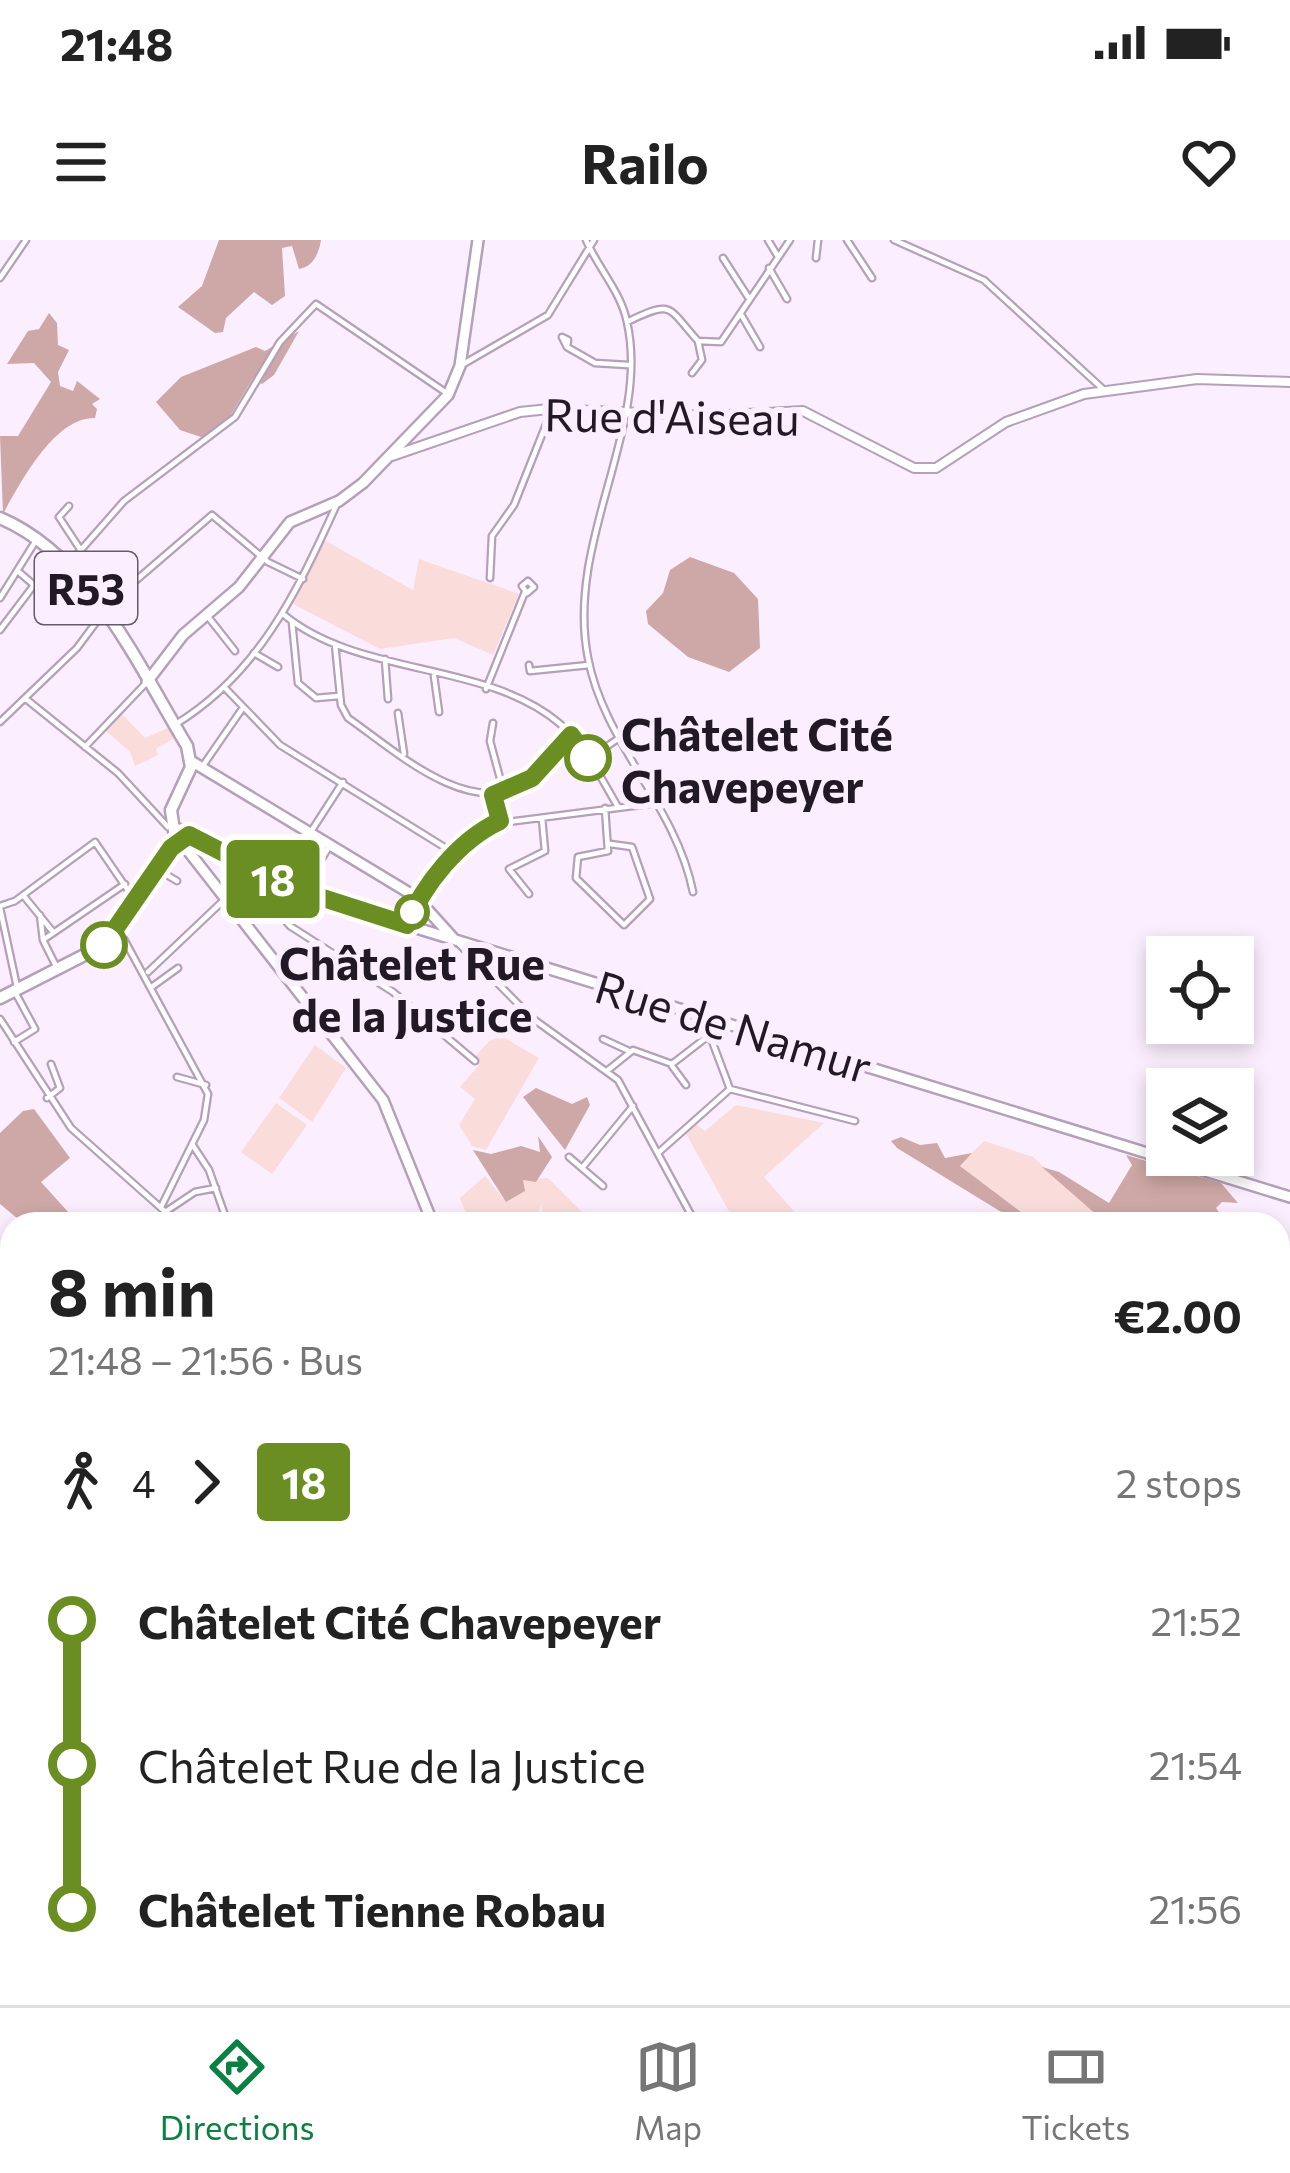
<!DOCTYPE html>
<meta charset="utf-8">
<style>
:root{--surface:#fff;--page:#f2f2f2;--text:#222;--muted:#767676;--line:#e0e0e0;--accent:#0b8043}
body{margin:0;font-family:Commissioner,sans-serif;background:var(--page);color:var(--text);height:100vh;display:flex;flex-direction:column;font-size:45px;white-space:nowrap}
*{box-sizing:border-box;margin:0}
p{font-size:39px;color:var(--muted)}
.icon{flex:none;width:66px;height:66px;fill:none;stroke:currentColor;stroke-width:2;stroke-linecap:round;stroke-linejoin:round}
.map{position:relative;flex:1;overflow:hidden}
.details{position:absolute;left:0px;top:972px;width:1290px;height:795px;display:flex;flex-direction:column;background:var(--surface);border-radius:36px 36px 0 0;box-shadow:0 6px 18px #0003}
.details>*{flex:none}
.badge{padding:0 24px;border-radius:9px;font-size:42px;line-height:78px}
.tools{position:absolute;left:1146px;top:696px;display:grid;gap:24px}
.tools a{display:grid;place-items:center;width:108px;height:108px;border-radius:0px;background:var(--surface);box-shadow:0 6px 18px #0003;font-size:60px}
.map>.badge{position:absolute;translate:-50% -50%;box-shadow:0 0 0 6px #fff}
.legs{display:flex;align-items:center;gap:18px;height:132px;padding:0 48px;font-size:39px}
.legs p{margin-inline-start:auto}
.headline{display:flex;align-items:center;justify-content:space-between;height:204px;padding:0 48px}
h1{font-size:66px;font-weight:700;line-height:90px}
ul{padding:0 48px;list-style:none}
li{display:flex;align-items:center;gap:42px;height:144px;font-size:45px}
li i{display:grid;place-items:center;width:18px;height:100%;margin:0 15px;background:currentColor}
li i::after{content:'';width:30px;height:30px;margin:-15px;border:9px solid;border-radius:50%;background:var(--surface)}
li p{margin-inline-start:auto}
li:first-child i{background:linear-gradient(#0000 50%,currentColor 0)}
li:last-child i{background:linear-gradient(currentColor 50%,#0000 0)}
.status{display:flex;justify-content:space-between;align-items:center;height:84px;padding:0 60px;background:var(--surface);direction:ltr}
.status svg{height:33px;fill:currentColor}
header{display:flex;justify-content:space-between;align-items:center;height:156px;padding:0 48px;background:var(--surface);font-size:54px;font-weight:700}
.tab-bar{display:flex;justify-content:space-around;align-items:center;height:168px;border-top:3px solid var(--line);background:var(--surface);font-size:33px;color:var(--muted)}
.tab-bar a{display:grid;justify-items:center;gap:6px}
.tab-bar .active{color:var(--accent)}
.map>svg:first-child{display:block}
</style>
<div class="status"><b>21:48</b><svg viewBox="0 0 49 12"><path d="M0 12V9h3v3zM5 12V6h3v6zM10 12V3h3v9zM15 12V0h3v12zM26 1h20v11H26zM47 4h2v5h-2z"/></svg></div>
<header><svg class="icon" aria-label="menu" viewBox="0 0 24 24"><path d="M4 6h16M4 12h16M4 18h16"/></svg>Railo<svg class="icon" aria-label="heart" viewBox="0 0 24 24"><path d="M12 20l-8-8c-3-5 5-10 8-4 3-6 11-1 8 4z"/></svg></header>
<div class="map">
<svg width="1290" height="1765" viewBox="0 0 1290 1765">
<rect width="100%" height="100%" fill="#fbeeff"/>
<path fill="#fadddb" d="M324,300L413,350L419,319L519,354L493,415L454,398L380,409L293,364Z
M122,474L145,498L170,487L176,497L156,509L158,515L135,526L130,512L105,490Z
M501,796L539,818L486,910L472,906L459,885L475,859L460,847L479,825L474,818L489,801Z
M315,805L346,828L312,882L279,858Z
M276,863L307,885L272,934L241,912Z
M736,865L824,883L764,937L805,984H736L685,892L694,883L705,891Z
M984,901L1033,917L1107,984H1037L959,925Z
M485,936L506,962L523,940L548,938L594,984H544L541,964L536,984H470L460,958Z"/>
<path fill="#cea8a6" d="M219,0H321C319,13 313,27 299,29L292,6L282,8L285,56L272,65L254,52L226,78L223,92L215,93L178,67L202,46Z
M49,73L57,83L58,105L69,110L58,132L60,146L73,151L77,141L100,159L92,164L97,169L95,178C55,177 22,240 3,274L0,196H18L51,142L34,123L7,124L28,91L39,89Z
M299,91L274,135L262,144L253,138L229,178L204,198L180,190L156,162L181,137L256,107L265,111Z
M690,317L734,333L758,359L760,408L729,432L688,417L648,384L646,371L663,353L670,330Z
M536,848L572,864L587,857L590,865L565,910L523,857Z
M34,869L70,918L41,942L69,973L65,984H24L0,964V893L23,871Z
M538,896L552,917L536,942L523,940L525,951L506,962L473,910L491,914L521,906L540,912Z
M901,897L920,905L937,903L945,918L972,913L960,926L1037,984H1021L897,908L891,901Z
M1126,915L1221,943L1238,963L1222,962L1216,968L1220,974L1260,976L1266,984H1107L1042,927L1059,932L1109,963L1132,925Z
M1290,1638V1765H1240L1232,1755H1278V1648Z"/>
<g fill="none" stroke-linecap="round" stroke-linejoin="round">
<path stroke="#8fa3bd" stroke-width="3" d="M0,1609L12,1631
M123,1765L124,1755"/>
<defs>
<path id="pedestrian" d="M254,413L278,427"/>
<path id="minor" d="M586,0C598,28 621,52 627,82C651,188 565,301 588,418C604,503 676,566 693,652
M768,0L777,15
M847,0L872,38
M894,0L984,40L1104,150
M723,18L748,57
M816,18L818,0
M769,28L787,59
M0,38L26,0
M742,76L760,107
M627,82C674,59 667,67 698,101L721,102L790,0
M567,107L562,97L568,100L567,107L595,123L628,125
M460,126L548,75L594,0
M692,133L702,120L698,101
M69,266L59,277L80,309
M490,338L492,296L514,265L551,172
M528,341L534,347L527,353L522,346Z
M34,345L73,319L124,261L235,177L280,102L316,64L448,154
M0,358L35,302
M105,367L212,275L268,322L303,339
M283,374C358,437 486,421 559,483C585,505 601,538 618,567
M209,378L235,411
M292,382L298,443L316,458L339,456
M0,390L34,345L20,333
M335,404L341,465L348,478C393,509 467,578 524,544C543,533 555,513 569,497
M385,419L388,459
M529,425L530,431L589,425
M434,436L439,472
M226,449L280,505L457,615
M486,449L525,352
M26,459L118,533L168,587
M398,473L404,514
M0,482L77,408L103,373
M493,483L490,501L504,553
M176,484C259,433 297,352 336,266
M85,507L147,442
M606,507L622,496
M202,527L242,469
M493,555L500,581
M605,568L608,611L578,617L576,638L624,685L650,659L632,607L610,604
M157,629L177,641
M281,638L343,542
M305,647L330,605
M259,650L290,686L393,752L475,821
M529,654L509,629L545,611L542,578
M23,655L53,692
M0,666L15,661L95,602L134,659
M235,667L274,639
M0,668L17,747
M40,675L43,700L57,728
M407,684L416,657L493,584L656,563
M119,690L208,854L204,880L162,965
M43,700L125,644
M456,701L532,778L618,840L696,984
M148,732L226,658
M153,746L178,728
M0,779L71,888L179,984
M709,793L730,849
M603,799L629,811
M14,802L35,789L15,752
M672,826L686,845
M608,830L633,810L672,824L707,797L712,779
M177,837L206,845
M730,849L855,881
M47,858L60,848L51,824
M192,904L209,930L228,984
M658,913L730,849
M569,917L603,946
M582,928L633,866
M168,970L195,952L216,948
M0,1068L12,1057
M0,1160L12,1143
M0,1177L12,1161
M0,1205L12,1204
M0,1361L12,1362
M1278,1434L1290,1435
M0,1561L8,1567
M0,1677L12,1693
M54,1755L55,1765"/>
<path id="tertiary" d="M392,216L520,172L549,169L709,176L803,171L914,228H936L1006,182L1084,154L1197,139L1290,142"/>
<path id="secondary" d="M147,442L183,395L239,347L290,282L339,261L363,243L448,155L460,126L478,0
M191,521L416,657L453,698
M186,596L319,658L1290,957
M182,603L383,860L433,984
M0,1587L12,1612
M736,1755L746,1765
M103,1765L104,1755"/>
<path id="primary" d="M0,278C90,316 139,427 187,506L191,527L171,570L176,604
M0,758L104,705L171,608L185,600V593L177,589"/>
</defs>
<use href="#pedestrian" stroke="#b4a0ba" stroke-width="9"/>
<use href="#minor" stroke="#b4a0ba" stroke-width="9"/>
<use href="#tertiary" stroke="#b4a0ba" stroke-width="12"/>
<use href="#secondary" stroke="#b4a0ba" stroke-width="14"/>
<use href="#primary" stroke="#b4a0ba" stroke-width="15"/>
<use href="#pedestrian" stroke="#fff" stroke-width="4.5"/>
<use href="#minor" stroke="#fff" stroke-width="4.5"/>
<use href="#tertiary" stroke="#fff" stroke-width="8"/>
<use href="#secondary" stroke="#fff" stroke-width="9"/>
<use href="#primary" stroke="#fff" stroke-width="10"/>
</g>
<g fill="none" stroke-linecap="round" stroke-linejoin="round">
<defs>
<path id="line-1" d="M104,705L171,608L189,595L292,648L407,685C423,645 459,600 500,581L493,555L532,538L571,495L588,518"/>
</defs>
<use href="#line-1" stroke="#fff" stroke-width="27"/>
<use href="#line-1" stroke="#6b8e23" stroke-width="18"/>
</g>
<g fill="#fff" stroke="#6b8e23" stroke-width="6">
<circle cx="588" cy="518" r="21"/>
<circle cx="412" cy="672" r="15"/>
<circle cx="104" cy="705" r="21"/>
</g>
<g text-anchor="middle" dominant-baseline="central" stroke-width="12" stroke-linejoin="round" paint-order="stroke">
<rect fill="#fbeeff" stroke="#625a66" stroke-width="3" x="35" y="312" width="102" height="72" rx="9"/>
<g font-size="42" font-weight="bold" fill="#211a24">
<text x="86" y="348">R53</text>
</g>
<g font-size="45" fill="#211a24" stroke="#fbeeff">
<text transform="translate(672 175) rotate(1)">Rue d'Aiseau</text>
<text transform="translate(734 785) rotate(17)">Rue de Namur</text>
</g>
<g font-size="45" font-weight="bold" fill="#211a24" stroke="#fbeeff" text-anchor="start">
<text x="621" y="492">Châtelet Cité<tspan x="621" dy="52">Chavepeyer</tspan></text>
<text x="412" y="721" text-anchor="middle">Châtelet Rue<tspan x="412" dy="52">de la Justice</tspan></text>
</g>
</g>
</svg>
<div class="tools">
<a><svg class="icon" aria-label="locate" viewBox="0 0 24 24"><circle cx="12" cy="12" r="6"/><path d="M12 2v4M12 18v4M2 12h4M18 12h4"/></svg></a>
<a><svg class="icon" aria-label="layers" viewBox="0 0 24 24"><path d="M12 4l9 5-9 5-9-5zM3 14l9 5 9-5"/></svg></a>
</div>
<b class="badge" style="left:273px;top:639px;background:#6b8e23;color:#fff">18</b>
<section class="details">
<div class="headline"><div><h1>8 min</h1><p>21:48 – 21:56 · Bus</p></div><b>€2.00</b></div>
<div class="legs"><svg class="icon" aria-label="walk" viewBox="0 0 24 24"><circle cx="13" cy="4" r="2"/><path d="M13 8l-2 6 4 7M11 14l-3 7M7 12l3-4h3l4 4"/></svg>4<svg class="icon" aria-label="forward" viewBox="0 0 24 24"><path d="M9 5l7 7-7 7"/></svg><b class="badge" style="background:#6b8e23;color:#fff">18</b><p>2 stops</p></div>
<ul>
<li><i style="color:#6b8e23"></i><b>Châtelet Cité Chavepeyer</b><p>21:52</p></li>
<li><i style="color:#6b8e23"></i><span>Châtelet Rue de la Justice</span><p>21:54</p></li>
<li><i style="color:#6b8e23"></i><b>Châtelet Tienne Robau</b><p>21:56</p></li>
</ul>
</section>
</div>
<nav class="tab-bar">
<a class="active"><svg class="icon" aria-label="directions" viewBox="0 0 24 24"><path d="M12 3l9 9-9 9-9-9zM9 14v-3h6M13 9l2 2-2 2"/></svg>Directions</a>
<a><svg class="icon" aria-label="map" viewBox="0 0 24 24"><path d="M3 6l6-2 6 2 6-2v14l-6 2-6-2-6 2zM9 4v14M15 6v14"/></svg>Map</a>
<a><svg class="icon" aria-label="tickets" viewBox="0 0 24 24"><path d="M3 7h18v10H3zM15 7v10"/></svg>Tickets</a>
</nav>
